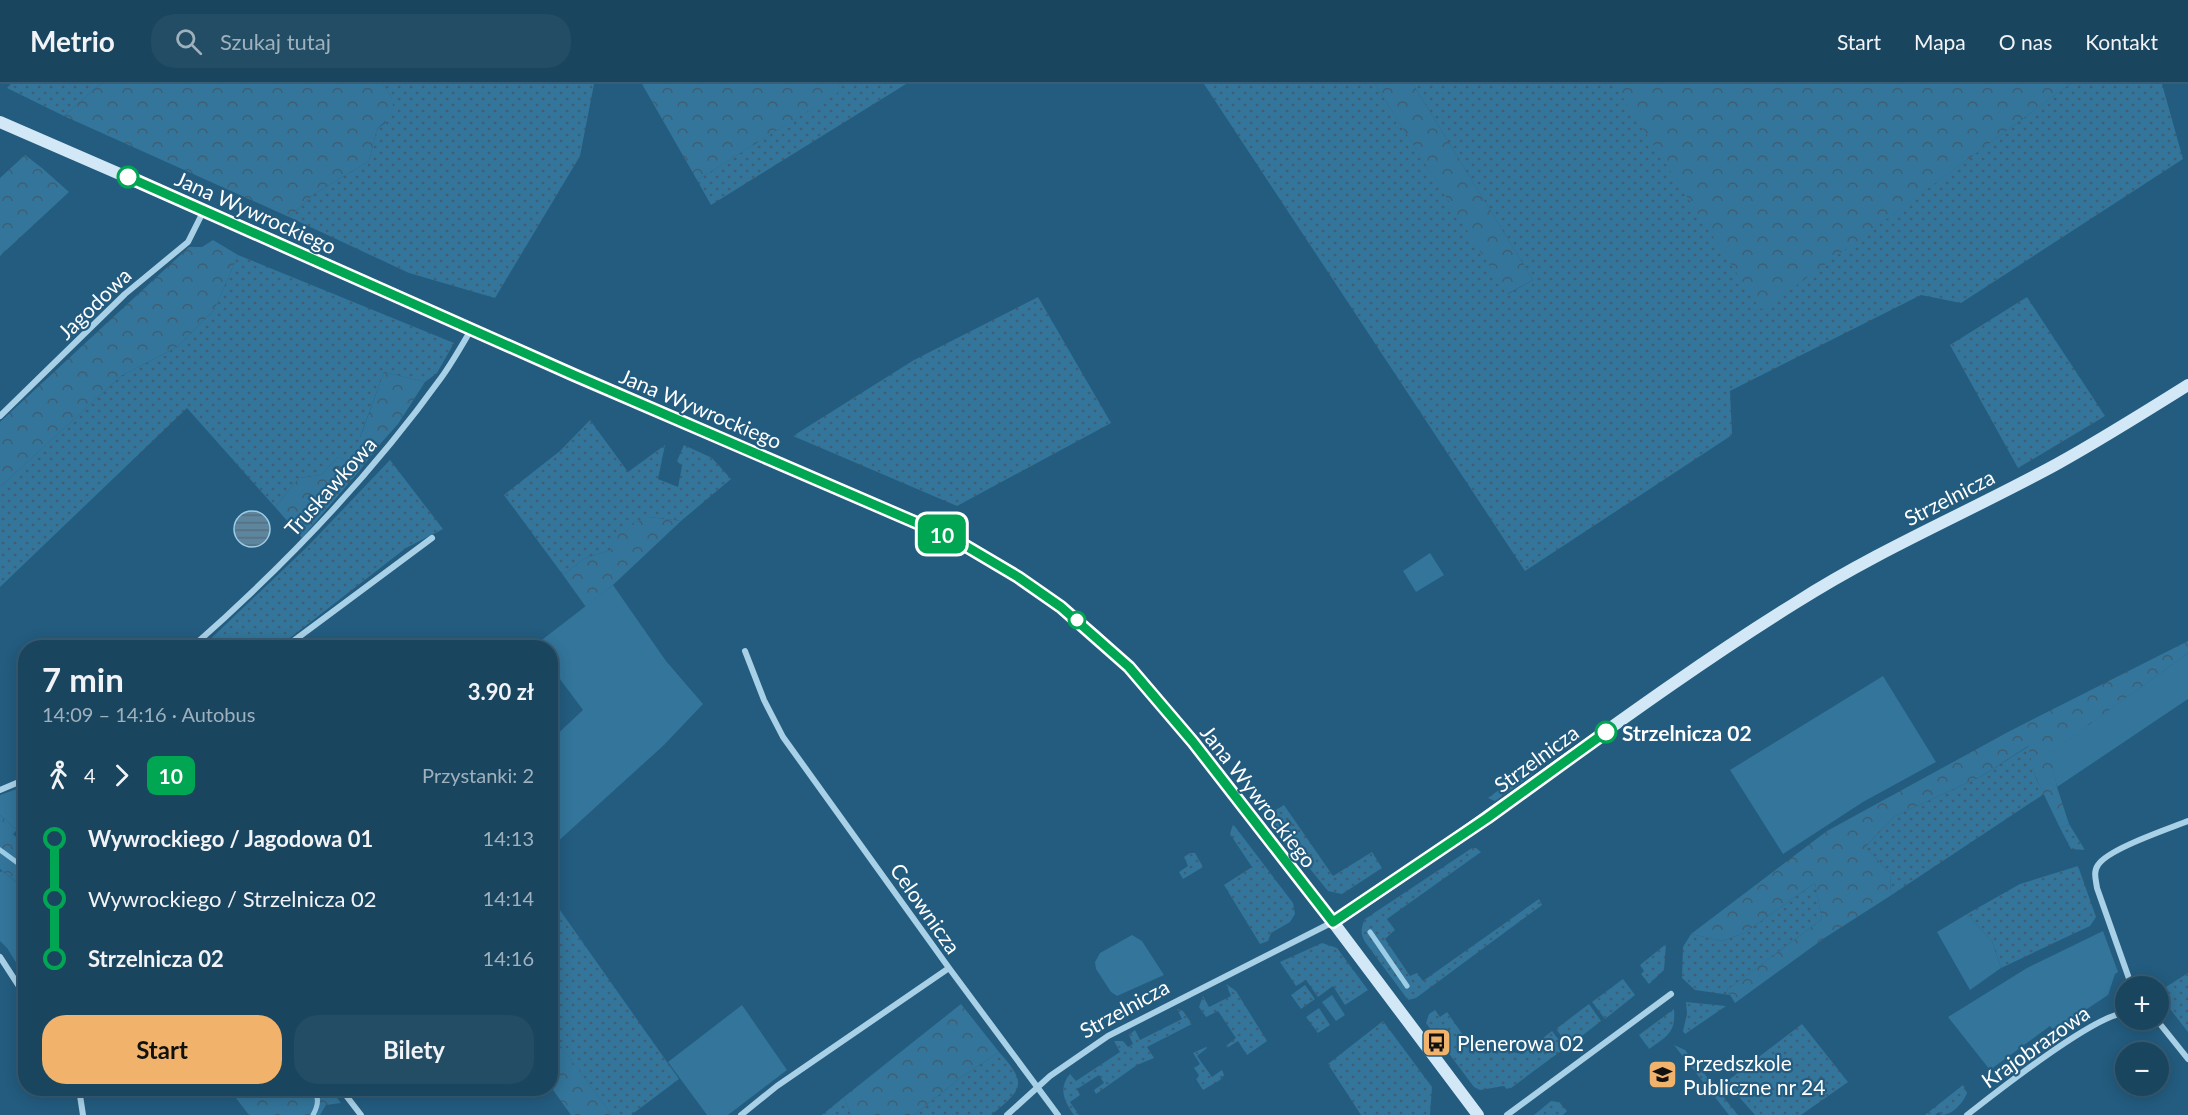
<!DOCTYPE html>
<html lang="pl">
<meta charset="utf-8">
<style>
:root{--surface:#1a455f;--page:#234c65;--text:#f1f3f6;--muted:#9fb1bd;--line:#385d74;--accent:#f1b26b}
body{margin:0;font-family:Lato,sans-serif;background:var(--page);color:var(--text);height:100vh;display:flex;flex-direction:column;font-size:22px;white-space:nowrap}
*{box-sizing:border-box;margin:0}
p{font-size:20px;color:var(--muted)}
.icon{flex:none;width:33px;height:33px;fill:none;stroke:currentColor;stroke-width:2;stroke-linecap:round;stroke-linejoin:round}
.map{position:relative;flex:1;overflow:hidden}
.drawer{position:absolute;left:18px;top:556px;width:540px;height:456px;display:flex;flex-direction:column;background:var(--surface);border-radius:24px;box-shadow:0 3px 15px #0003,0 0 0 2px var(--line)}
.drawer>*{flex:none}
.badge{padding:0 12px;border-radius:9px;font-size:21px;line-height:39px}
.fabs{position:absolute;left:2115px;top:892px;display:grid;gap:12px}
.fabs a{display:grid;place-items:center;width:54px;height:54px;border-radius:50%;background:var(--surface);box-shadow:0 3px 15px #0003,0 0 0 2px var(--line);font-size:30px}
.map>.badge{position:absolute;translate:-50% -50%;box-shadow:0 0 0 3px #fff}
.legs{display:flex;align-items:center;gap:9px;height:66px;padding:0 24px;font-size:20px}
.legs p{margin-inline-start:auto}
.head{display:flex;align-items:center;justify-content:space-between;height:102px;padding:0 24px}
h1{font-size:33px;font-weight:700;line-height:45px}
.cta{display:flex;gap:12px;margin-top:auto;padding:12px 24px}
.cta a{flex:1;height:69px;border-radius:24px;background:var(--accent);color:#111;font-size:24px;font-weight:700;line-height:69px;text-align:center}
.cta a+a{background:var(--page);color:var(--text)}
ul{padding:0 24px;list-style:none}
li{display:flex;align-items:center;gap:21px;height:60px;font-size:22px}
li i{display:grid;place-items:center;width:9px;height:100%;margin:0 8px;background:currentColor}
li i::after{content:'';width:15px;height:15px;margin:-8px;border:4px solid;border-radius:50%;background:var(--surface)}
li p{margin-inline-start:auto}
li:first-child i{background:linear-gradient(#0000 50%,currentColor 0)}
li:last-child i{background:linear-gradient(currentColor 50%,#0000 0)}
header{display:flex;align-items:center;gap:36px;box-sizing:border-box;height:84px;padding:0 30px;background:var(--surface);border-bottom:2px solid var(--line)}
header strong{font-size:28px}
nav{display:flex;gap:33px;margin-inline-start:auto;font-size:21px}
.search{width:420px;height:54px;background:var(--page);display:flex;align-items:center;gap:15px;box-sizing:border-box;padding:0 21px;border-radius:24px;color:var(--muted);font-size:22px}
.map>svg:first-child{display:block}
</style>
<header>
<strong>Metrio</strong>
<div class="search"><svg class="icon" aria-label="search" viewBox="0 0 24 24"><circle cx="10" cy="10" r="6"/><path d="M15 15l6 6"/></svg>Szukaj tutaj</div>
<nav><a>Start</a><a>Mapa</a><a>O nas</a><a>Kontakt</a></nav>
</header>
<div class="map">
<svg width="2188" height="1031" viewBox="0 0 2188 1031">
<defs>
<pattern id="grass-dots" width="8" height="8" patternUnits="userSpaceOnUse" patternTransform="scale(1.5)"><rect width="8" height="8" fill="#33759b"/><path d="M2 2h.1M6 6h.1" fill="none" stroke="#415e70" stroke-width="1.8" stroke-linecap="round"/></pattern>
<pattern id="forest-crowns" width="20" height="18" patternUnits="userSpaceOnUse" patternTransform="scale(1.5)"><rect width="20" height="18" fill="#33759b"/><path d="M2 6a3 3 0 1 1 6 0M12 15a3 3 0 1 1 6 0" fill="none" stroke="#415e70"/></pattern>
<pattern id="water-rules" width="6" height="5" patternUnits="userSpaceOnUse" patternTransform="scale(1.5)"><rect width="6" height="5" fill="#5d859e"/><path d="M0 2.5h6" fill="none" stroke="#566e7d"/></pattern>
</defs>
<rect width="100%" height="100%" fill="#235c7f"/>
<path fill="url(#grass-dots)" d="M11,0H100L64,32L7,4Z
M383,0H594L580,72L495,214L409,189L289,133L314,110L369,77L377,45L385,39L392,14Z
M839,0H906L711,121L697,96L841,6Z
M1204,0H1375L1508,210L1533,196L1413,0H1626L1770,220L2070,0H2162L2183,75L1961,219L1921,211L1730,307L1732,351L1525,487Z
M238,171L454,259L437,289L425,298L384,288L360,353L381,359L360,386L338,373L321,391L299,394L275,423L187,324L0,503V403L121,292L177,263L214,226Z
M1038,213L1111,339L957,422L793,352L914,276Z
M2027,213L2105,332L2018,384L1950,261Z
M590,336L628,388L665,361L658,395L678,403L682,382L677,377L684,361L712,374L731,395L681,437L649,433L611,466L585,474L563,491L504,411L560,367Z
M390,376L443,445L406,464L277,564H201L307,463Z
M2029,662L2035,692L2044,710L1890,812L1891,790L1865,763L1895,732L1982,692Z
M1533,681L1532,691L1495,717L1488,714Z
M1264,716L1274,727L1284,721L1333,792L1372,768L1382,784L1342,810L1328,807L1259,722Z
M1233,740L1293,819L1295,830L1290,838L1271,849L1268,857L1260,860L1224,801L1252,783L1230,750Z
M2069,740L2085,766L2071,765L2060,744Z
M1472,764H1476L1481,768L1387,835L1395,846L1385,855L1410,892L1417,889L1423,897L1539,815L1542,821L1416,914L1408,916L1365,858C1360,849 1361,844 1365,835Z
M1190,769H1195L1203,783L1183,795L1179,788L1188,782L1184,773Z
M2078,782L2096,833L2090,842L2001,884L1992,857L1967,830L2020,800Z
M1815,799L1822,835L1727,906L1730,911L1695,906L1682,894L1683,863L1691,850L1722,857L1744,849Z
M550,812L679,995L631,1031H612L551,949Z
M1322,859L1337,864L1368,906L1345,921L1333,902L1318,913L1306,896L1296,902L1280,878Z
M1666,860L1664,886L1649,900L1641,890L1644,887L1640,881Z
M2188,889V948L2167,921L2159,919L2158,908Z
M1623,895L1635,911L1605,935L1592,918Z
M1226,900L1236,907L1267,957L1247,971L1238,957L1227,964L1226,962L1236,954L1218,927L1206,933L1199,923L1203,912L1209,923L1231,912Z
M1305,901L1315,915L1301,925L1291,911Z
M1686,918L1726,922L1685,950L1683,947L1687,930Z
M1589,920L1601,937L1569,962L1556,945Z
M1319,924L1330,941L1318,949L1306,933Z
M1177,925L1183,927L1192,940L1147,963L1154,974L1137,981L1096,1010L1094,1006L1104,999L1099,991L1077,1005L1080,1011L1070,1018L1079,1031H1074C1064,1017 1058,1004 1070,990L1076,997L1120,968L1114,957H1123L1128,963L1133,960L1129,951L1135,946L1140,956L1182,935Z
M1674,925C1676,949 1667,952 1649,965L1639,951Z
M1435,926L1440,933L1447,928L1470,961L1523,970L1552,947L1565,964L1511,1004L1507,1005L1504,1002L1480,1006L1474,1003L1426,939L1429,930Z
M1383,937L1432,1003L1430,1031H1361L1328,980Z
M1802,940L1848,998L1801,1031H1755L1726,998Z
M1674,961L1685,966L1738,1031H1729Z
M1206,963L1207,964L1197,972L1212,993L1222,986L1224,991L1220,996L1203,1006L1196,995L1199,991L1194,984L1200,980L1193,969Z
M999,968C1028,1000 1023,1005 991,1031H914L960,994Z
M1963,1001L1967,1009C1963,1019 1953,1031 1941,1031L1939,1028L1935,1031H1925Z
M844,1013L851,1031H822Z
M1551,1017L1559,1018L1567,1027L1563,1031H1534Z"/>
<path fill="url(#forest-crowns)" d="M100,0H383L392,14L394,29L377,45L369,77L314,110L289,133L64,32Z
M642,0H839L842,6L697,96Z
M1375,0H1413L1533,196L1507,210Z
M1614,0H2070L1770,221L1760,225Z
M25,71L42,84L69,108L0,172V94Z
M213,156L238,171L214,226L177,263L121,292L0,403V338L189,163H202Z
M384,288L425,298L398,340L381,359L360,354Z
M338,373L360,386L302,454L275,423L299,394L321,391Z
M649,433L681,437L613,501L586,523L563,491L585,474L611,466L619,444Z
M2188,557V569L2051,669L2057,703L2069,740L2060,744L2035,692L2028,662L1982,692L1895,732L1865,763L1891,790L1890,812L1826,853L1735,919L1727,906L1822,835L1815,799L1744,849L1722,857L1691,850L1827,747L2008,648Z
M0,731L17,746L13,750L25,762V805L0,785Z
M961,920L999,968L960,994L914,1031H851L844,1013Z
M558,958L612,1031H571L551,1003V963Z
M229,1005H330L341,1019L326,1021L320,1031H249Z"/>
<path fill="#33759b" d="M1430,469L1444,491L1416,508L1403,487Z
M613,501L666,577L703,620L664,661L555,760L550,754L551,656L583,626L551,583L550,564H536L534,562Z
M2188,569V615L2057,703L2050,669Z
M1883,592L1936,678L1863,718L1783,770L1730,686Z
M25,702V737L17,746L0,731V711Z
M2,787L25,805V893L7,864L0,857V788Z
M1967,830L1992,857L2001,884L1970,906L1937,848Z
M2103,847L2118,888L2115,890L2108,911L2054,947L2050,942L1990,986L1948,933L2027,884Z
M1132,851L1142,857L1164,891L1117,912L1111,908L1096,885L1095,878L1100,869Z
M1332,911L1345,931L1336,937L1322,918Z
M742,921L787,986L728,1031H707L668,978Z"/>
<path fill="url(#water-rules)" stroke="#9ccde7" stroke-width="1.5" d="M234 445a18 18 0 1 1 36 0a18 18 0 1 1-36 0Z"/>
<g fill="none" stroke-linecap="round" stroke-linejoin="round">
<path stroke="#9ccde7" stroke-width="5" d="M0,766L26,785
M1370,848L1407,902
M312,1005C320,1012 318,1022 313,1031"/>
<path stroke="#a8d0e6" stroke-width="6" d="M0,332L125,210L188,158L204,126
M191,564C283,483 369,394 441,294C452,279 462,261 472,244
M284,564L432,454
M0,706L26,695
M0,873L26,913
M949,884L1058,1031
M2132,903L2097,804C2096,796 2093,788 2098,781C2108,765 2168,745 2188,737
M2153,936L2160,940L2188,975
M79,1005L83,1031
M341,1005L361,1031
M741,1031L777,1002L949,884L783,653L764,616L745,567
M1007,1031L1050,992L1108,952L1333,838
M1507,1031L1671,910
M1967,1031C1994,1010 2096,929 2126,929"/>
<path stroke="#d2e8f6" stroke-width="12" d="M0,38L251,147L574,291L954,455L1018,493L1061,523L1093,550L1129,583L1152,609L1193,658L1333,838L1478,1031
M1333,838C1491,736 1637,617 1797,518C1880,465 1971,427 2057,380C2102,355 2145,328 2188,301"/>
</g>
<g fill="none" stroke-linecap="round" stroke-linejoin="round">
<defs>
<path id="line-1" d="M128,93L574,291L954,455L1018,493L1061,523L1129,583L1193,658L1333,838L1487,734L1606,648"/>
</defs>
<use href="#line-1" stroke="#fff" stroke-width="14"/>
<use href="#line-1" stroke="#00a651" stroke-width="9"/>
</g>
<defs>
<symbol id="bus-square" viewBox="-11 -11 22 22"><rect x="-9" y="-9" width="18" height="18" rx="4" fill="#f1b26b" stroke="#235c7f"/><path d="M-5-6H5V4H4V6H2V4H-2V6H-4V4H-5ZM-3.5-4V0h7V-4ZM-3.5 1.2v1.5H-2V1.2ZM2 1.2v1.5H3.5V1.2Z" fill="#111"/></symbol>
<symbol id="school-square" viewBox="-11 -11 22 22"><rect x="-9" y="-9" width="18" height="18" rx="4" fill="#f1b26b" stroke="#235c7f"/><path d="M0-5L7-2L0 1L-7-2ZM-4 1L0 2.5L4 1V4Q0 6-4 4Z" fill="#111"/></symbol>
</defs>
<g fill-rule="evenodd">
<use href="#bus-square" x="1420" y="942" width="33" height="33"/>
<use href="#school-square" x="1646" y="974" width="33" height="33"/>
</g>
<g fill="#fff" stroke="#00a651" stroke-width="3">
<circle cx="128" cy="93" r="10"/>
<circle cx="1077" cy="536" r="8"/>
<circle cx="1606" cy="648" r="10"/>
</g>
<g text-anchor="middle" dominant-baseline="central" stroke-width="4.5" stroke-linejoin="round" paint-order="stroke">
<g font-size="21" fill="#fff" stroke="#235c7f">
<text transform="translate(256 128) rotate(24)">Jana Wywrockiego</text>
<text transform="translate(94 219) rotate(-44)">Jagodowa</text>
<text transform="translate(701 324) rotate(23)">Jana Wywrockiego</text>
<text transform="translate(330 402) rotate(-48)">Truskawkowa</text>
<text transform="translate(1949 413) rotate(-27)">Strzelnicza</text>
<text transform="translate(1536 674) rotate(-36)">Strzelnicza</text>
<text transform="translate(1259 712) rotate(52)">Jana Wywrockiego</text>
<text transform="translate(926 824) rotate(55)">Celownicza</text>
<text transform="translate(1124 924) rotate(-29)">Strzelnicza</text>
<text transform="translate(2035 962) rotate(-35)">Krajobrazowa</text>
</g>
<g font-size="21" font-weight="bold" fill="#fff" stroke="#235c7f" text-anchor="start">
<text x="1622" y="648">Strzelnicza 02</text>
</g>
<g font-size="21" fill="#fff" stroke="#235c7f" text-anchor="start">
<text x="1457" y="958">Plenerowa 02</text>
<text x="1683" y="978">Przedszkole<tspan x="1683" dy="24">Publiczne nr 24</tspan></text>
</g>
</g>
</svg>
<div class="fabs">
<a>+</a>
<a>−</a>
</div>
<b class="badge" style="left:942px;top:450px;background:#00a651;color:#fff">10</b>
<section class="drawer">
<div class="head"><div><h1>7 min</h1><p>14:09 – 14:16 · Autobus</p></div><b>3.90 zł</b></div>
<div class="legs"><svg class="icon" aria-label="walk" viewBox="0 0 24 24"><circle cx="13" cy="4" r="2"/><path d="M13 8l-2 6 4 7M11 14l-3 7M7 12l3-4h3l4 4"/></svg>4<svg class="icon" aria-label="forward" viewBox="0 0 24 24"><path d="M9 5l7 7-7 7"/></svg><b class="badge" style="background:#00a651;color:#fff">10</b><p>Przystanki: 2</p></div>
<ul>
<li><i style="color:#00a651"></i><b>Wywrockiego / Jagodowa 01</b><p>14:13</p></li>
<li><i style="color:#00a651"></i><span>Wywrockiego / Strzelnicza 02</span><p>14:14</p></li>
<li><i style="color:#00a651"></i><b>Strzelnicza 02</b><p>14:16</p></li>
</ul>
<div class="cta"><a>Start</a><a>Bilety</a></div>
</section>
</div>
